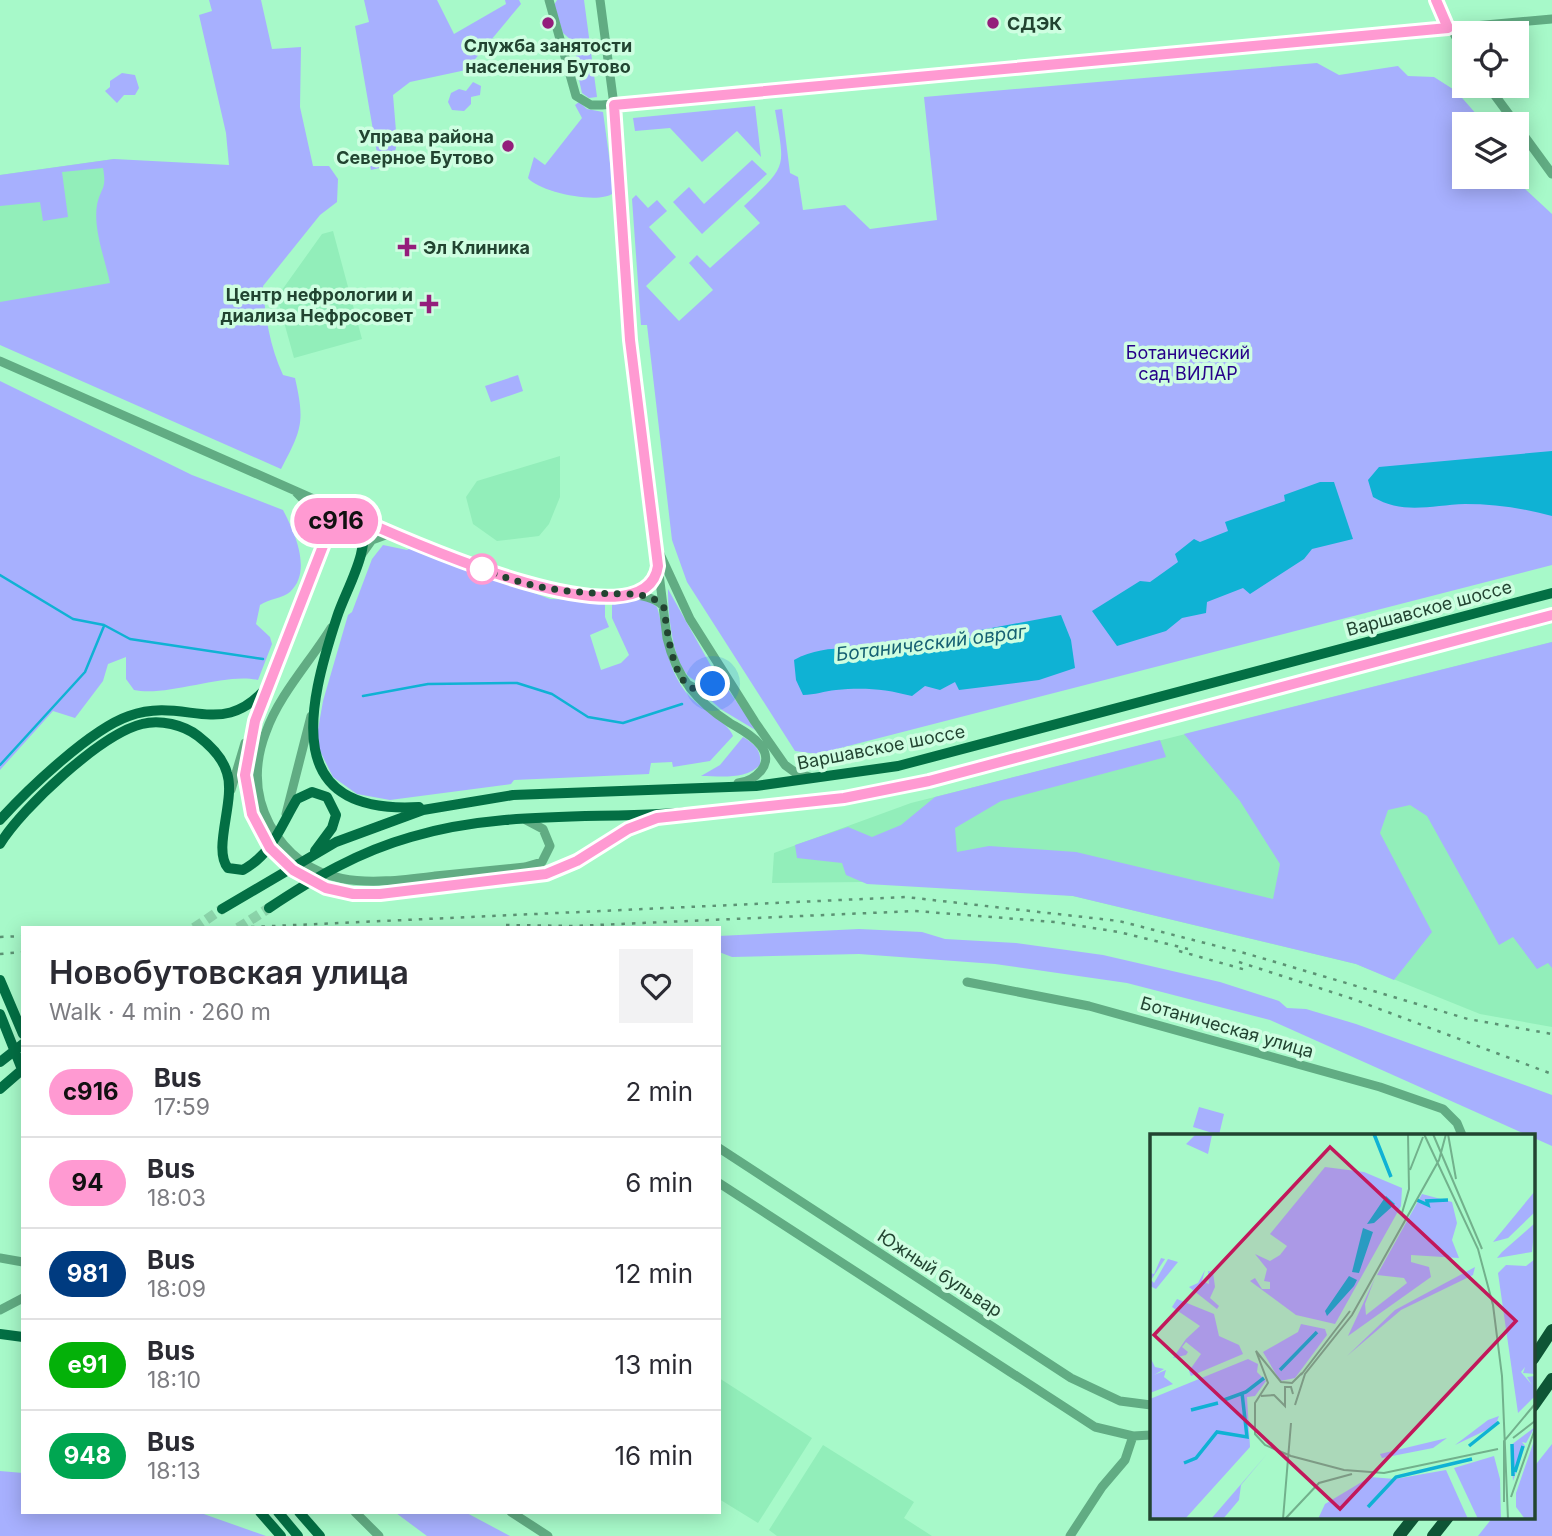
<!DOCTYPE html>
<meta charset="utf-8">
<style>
:root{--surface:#fff;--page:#f2f2f3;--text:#2b2b33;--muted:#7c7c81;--line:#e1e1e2}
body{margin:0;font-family:Inter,sans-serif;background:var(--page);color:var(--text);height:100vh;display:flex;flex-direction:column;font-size:26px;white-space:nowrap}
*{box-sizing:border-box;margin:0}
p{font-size:23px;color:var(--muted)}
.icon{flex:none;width:38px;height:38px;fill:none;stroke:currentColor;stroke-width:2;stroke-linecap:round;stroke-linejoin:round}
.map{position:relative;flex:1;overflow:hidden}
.sheet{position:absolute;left:21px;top:926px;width:700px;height:588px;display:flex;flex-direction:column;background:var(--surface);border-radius:0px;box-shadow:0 4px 18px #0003}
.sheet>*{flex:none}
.badge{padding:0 14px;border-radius:23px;font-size:24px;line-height:46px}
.fabs{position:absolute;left:1452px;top:21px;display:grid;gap:14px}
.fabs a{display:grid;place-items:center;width:77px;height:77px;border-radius:0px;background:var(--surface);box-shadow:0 4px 18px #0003;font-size:35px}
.you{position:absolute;width:35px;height:35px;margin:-18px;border:5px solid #fff;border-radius:50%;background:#1a73e8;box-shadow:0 0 0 10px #1a73e833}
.map>.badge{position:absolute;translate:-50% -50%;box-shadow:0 0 0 4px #fff}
.round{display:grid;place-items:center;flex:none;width:74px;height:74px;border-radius:0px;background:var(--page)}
.headline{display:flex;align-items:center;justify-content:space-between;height:119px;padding:0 28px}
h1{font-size:33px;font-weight:600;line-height:52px}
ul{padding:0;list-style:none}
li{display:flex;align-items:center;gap:21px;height:91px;padding:0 28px;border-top:2px solid var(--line)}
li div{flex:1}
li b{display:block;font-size:26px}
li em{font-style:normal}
li .badge{min-width:77px;font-weight:700;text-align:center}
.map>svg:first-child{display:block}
</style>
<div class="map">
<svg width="1552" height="1536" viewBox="0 0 1552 1536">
<rect width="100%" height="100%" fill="#a7f9c9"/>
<path fill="#92eeba" d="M114,159L121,304L0,328V175Z
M333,231L362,339L294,358L277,297L322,234Z
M560,456V497L549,524L539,536L497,541L473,524L466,497L477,481Z
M1552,642V1027L1480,1014L1356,964L1073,896L952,881L772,883L774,853L911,803Z
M719,1378L812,1438L758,1523L719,1499Z
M823,1445L914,1502L904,1518L932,1536H777L769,1530Z"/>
<path fill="#a7b0fe" d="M209,0H261L272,49L301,47L300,107L313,166H329L338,179L337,202L320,215L263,286C265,316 270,347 283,375L295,378C305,422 302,429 281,469L0,345V302L110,283C105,259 93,229 97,205C101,187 107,190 103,168L62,172L68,217L43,221L40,202L0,206V175L114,159L229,165L226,133L199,15L212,11Z
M364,0H437L454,34L506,4L505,0H519L521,4L466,70L410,82L393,95L397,143L392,165L371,170L369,160L377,153L355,26L369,22Z
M557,0H584L597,97L589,98L582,93L575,62L578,46L563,33L554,5Z
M1317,63L1339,75L1398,66L1408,76L1434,77L1456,91L1485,124H1465V177H1512L1552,214V565L817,754L795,751L687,582L672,540L647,325H641L632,199L636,195L648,208L657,200L667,211L649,227L676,257L646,286L679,321L713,290L689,263L697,255L710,268L760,223L744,206C788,164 785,170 775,110L782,109L790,173L798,177L803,210L845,205L870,229L937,220L924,97Z
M122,73L135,75L139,88L135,95H124L117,103L105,91L110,87V81Z
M473,82L481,86L480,95L471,97V104L464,111L452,110L448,102L451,93L459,89L466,91Z
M579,102L587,109L603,112L613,185V193C600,205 539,192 528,178L534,157L545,165L582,118L575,105Z
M755,106L761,157L737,131L702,162L670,128L635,131L633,118Z
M752,160L767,174L702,234L673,202L689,187L704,204Z
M518,375L523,391L491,402L485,386Z
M0,381L192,475L283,510C294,531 313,571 290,592C283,598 269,599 260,605L256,624L270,637L272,644L258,680C226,672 168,697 134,690L126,679V657L108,664L103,681L75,718L53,711L0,770Z
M383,545L407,550L412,547L550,599L605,601V617L609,627L590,635L601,670L621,663L629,655L612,618V600C628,599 644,596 657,607C666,637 665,664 685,691C696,707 728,721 733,736L710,761L673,767L672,762L651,763L649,774L514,780L511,784L390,800L357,794L333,777L317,745V735L323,701L348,615L352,612L372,559Z
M668,589L711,666L709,676L702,682C672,681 668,611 668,589Z
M1552,642V968L1548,963L1537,969L1513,937L1499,945L1427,816L1410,805L1388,810L1380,833L1432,932L1394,980L1356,964L1073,896L867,884L846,875L842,863L797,858L795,845L848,827L872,837L901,825L935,797L1160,740L1166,757L1001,801L955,828L957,852L989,846L1076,852L1273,899L1280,864L1240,801L1184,734Z
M720,678L757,731L722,710L701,692Z
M743,737C755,744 762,751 760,765C745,780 721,776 701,776L720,765Z
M859,929L922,932L945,939L1016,943L1103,955L1220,982L1279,1001L1287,1008L1306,1009L1356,1024L1552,1095V1146L1270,1020L1127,983L995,964L859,954L732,957L719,952V936Z
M1199,1107L1224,1114L1219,1135L1193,1127Z
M1552,1444V1536H1478L1493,1517H1533V1468Z
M0,1471L23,1473V1512H198L266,1536H0Z
M465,1512L510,1536H427L396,1513Z"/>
<path fill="#0fb2d4" d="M1552,451V516C1523,508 1494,504 1465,504C1432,505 1403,515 1373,497L1368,480L1379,467Z
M1320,482H1334L1353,539L1312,549L1304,559L1250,594L1243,588L1207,602L1206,613L1182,618L1166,631L1117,646L1092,611L1140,581L1150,582L1178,562L1175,554L1194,539L1200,542L1228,531L1225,522L1285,501L1284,495Z
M1061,615L1071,640L1075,668L1039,680L959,690L955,682L940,690L925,686L912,696C886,689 863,687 836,690C824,691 815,695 803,695L796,680L794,660C830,640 866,653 904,647C919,645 926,639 942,643L956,635L970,638L981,630Z"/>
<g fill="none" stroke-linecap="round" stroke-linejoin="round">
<path stroke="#0fb2d4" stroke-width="2.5" d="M0,575L73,619L104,625L130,639L263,659
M363,696L428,684L517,683L552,694L588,717L623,723L682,704
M0,765L85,672L104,626"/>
<path stroke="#8cd5ab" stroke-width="10" stroke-dasharray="10 5" stroke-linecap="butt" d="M194,928L222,909
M238,928L269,908"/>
<path stroke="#61ac83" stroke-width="9" d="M549,0L576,96L591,105H602L1552,19
M600,0L614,105L630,340L667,638C676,677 697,702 730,723C740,729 754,736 761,746C775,764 755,781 738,783
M1436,0L1465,54
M1488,86L1516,124
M1517,126L1552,174
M0,361L348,514
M296,492C312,506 323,530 319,552
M361,519C419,545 501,585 564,593C589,596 646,587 663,606
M659,552L690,619L755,722L785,765L796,773L810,777
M362,554L372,540L391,533
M633,594L651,585L657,572
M331,628C310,662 279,695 266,732C254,763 254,795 270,825C308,892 370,884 435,876C465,873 495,870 525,867L542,862L550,846L543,829L526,820
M689,685C701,693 712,689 719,676L718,667
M255,721C249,742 244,763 245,784C250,841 296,888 351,894C386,898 423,891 458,887C490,883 527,881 557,871C598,857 620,826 666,817
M252,727L270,685
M231,790L245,743
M286,814L311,716
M967,982L1089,1006L1380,1087L1443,1109L1457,1123L1462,1135
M719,1148L1071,1378L1120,1401L1151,1405
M719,1183L1095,1427L1133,1436L1151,1435
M0,1258L23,1262
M0,1310L23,1298
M355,1512L379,1536
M511,1512L548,1536
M1070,1536L1102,1487L1125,1460L1133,1436"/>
<path stroke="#036f44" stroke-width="10" d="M0,820C28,789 91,729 129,716C188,695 224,744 272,681L330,528L348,514L361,519C372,549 346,589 337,617C307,708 281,815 419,807
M0,844C22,808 101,734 142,724C160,719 184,725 198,736C211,746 223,758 227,773C236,800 212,849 228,868L243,870C273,853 280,827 297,799L312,792L327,797L336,815L332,828L315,851
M269,908C314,878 358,852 411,837C492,813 575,818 659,814C741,811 822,802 902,787L1552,614
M222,909L336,842L423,810L513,795L756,786L898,766L1552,593
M0,980L23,1034
M0,1014L23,1072
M0,1062L23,1044
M0,1089L23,1069
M0,1334L23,1337
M260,1512L281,1536
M278,1512L298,1536
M299,1512L320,1536"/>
<path stroke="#0e5535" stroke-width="12" d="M1533,1359L1552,1330
M1533,1406L1552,1379
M1399,1536L1414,1517
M1433,1536L1448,1517"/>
<path stroke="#5c9374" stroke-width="2.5" stroke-dasharray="3.5 7" stroke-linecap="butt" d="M506,925L574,926L915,911L1055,922L1119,932L1188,949
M230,928L906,897L1119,921L1248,954L1468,1019L1552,1034
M0,937L23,936
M1179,951L1246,970
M0,954L23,952
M1239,962L1353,999L1552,1074"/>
</g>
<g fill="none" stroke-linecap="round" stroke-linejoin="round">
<defs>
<path id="line" d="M1436,0L1448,28L614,105L630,340L658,566C646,652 391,533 348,514L330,528L255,721L245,775L252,814L270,848L293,870L326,888L353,894H380L546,874L577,861L628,829L657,818L844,798L929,781L1552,615"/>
</defs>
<use href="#line" stroke="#fff" stroke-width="16"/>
<use href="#line" stroke="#ff9ad2" stroke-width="10"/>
<path stroke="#224431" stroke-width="7" stroke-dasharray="0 12.6" d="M482,569C538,591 571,593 630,594C642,595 657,597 664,608C667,628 674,711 713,684"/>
</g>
<g fill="#941e7b" stroke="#cefee1" stroke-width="2.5">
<circle cx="548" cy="23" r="7"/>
<circle cx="993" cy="23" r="7"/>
<circle cx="508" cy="146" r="7"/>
<path d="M403.5 236.5h7v7h7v7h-7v7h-7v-7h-7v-7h7z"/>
<path d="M425.5 293.5h7v7h7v7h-7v7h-7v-7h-7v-7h7z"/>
</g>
<circle fill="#fff" stroke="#ff9ad2" stroke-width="3.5" cx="482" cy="569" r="14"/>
<g text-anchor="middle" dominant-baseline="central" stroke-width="7" stroke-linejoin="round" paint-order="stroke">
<g font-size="18" font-weight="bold" fill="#224431" stroke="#cefee1" text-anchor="start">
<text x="1007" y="23">СДЭК</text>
<text x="548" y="45" text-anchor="middle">Служба занятости<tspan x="548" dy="21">населения Бутово</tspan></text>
<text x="494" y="136" text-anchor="end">Управа района<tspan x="494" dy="21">Северное Бутово</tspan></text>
<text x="423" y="247">Эл Клиника</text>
<text x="413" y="294" text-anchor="end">Центр нефрологии и<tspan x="413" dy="21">диализа Нефросовет</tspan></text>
</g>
<g font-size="18" fill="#260189" stroke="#cefee1">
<text x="1188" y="352">Ботанический<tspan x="1188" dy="21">сад ВИЛАР</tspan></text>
</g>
<g font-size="18" fill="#224431" stroke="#cefee1">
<text transform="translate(1429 608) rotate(-15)">Варшавское шоссе</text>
<text transform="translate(881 747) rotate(-11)">Варшавское шоссе</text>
<text transform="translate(1227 1027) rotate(16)">Ботаническая улица</text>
<text transform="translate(940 1273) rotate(33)">Южный бульвар</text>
</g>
<g font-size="19" font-style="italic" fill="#166173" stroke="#cefee1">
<text transform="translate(931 643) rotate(-7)">Ботанический овраг</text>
</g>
</g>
<g transform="translate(1150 1134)">
<rect width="385" height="385" fill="#a7f9c9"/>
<path d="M46,0L62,1L58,20L36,10ZM175,33L214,38L252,54L251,72L185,190L146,181L100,147L105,144L112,155H120V148L114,147L117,135L105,120L120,127L130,121L137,112L120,100ZM385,57V78L358,104L343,108ZM272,60L302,68L307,89L302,106L309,124L261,121V128L279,133L281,143L198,202L225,144L215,170L216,181L257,149L254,144L227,141ZM385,89L382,118L347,124L352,118ZM11,124L15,125L1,146L4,149L18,125L28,128L6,155L0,152V139L4,140ZM385,125V240L373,239L375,233L371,238L382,251L377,243L385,242V262L368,279L348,139L356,131L376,132ZM325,133L323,141L251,176L197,222L245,176ZM55,136L52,147L59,150L58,137L63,138L65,153L60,164L69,172L67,175L39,153L48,149ZM27,165L64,180L69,202L89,211L93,220L41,242L39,237L51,220L36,208L32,213L38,218L36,221L23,224L36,205L50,192L22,173ZM151,190L175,195L177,201L145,244L130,247L113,218L148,198ZM1,225L5,233L14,235L4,241L16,236L14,243L23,250L0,259ZM98,225L108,230L107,238L116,247L105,262L97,263L100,313L35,385H0V265ZM349,282L345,292L305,311L338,286ZM385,293L376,309L372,308L375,312L363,347L361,311ZM297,304L283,314L232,324L230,320ZM385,304V385H375L366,373V359ZM117,320L91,351L89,366L73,385H61ZM344,322L350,345L351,385H328L304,334ZM296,336L318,385H168L175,370L220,343L245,345Z" fill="#a7b0fe"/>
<path d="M236,62L245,70L224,89L217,90ZM213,94L223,98L209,139L202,138ZM199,142L207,146L204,152L177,182L175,177Z" fill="#0fb2d4"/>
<path fill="none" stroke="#0fb2d4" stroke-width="3.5" d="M224,0L241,43M267,66L278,71L277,67L298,66M130,236L167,198M74,266L96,258L114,244M41,276L68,269M362,310L363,342M319,312L349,288M34,329L46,324L67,298L97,303L92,259M365,338L373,312M218,373L246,343L322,325"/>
<path fill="none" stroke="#72b18c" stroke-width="2" d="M274,0L328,115L343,171L352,242L358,385M283,0L332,115M298,0L306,45M260,36L273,3M252,79L259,55L258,0M152,239L142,249L131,248L106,217L118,249L105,269V300L115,311L141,322L194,336L234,339L348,315M151,241L200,177M111,262L124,261L135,272V253H141L143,260M145,271L155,240L202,181L289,26L296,0M363,304L385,287M361,363L385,295M354,368V307L385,270M133,385L141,289M135,385L169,349L202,340"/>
<path fill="#c2185b" fill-opacity="0.15" stroke="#c2185b" stroke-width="3.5" d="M180,13L366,187L190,375L4,201Z"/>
<rect width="385" height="385" fill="none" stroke="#224431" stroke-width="3.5"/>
</g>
</svg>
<div class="fabs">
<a><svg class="icon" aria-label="locate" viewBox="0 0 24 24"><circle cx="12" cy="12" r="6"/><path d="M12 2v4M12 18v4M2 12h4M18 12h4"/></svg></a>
<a><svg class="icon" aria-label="layers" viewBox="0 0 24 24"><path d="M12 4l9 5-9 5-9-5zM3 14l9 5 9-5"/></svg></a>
</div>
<div class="you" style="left:713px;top:684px"></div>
<b class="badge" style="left:336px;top:521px;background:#ff9ad2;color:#111">с916</b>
<section class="sheet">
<div class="headline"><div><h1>Новобутовская улица</h1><p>Walk · 4 min · 260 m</p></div><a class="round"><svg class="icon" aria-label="heart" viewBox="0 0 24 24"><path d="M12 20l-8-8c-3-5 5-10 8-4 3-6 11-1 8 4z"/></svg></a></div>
<ul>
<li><span class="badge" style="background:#ff9ad2;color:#111">с916</span><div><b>Bus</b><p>17:59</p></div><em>2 min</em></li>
<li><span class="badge" style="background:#ff9ad2;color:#111">94</span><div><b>Bus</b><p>18:03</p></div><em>6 min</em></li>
<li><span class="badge" style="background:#003b80;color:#fff">981</span><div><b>Bus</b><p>18:09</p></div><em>12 min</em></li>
<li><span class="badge" style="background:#04b109;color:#fff">е91</span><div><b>Bus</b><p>18:10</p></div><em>13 min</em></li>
<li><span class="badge" style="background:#00a651;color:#fff">948</span><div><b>Bus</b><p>18:13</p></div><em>16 min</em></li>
</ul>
</section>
</div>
